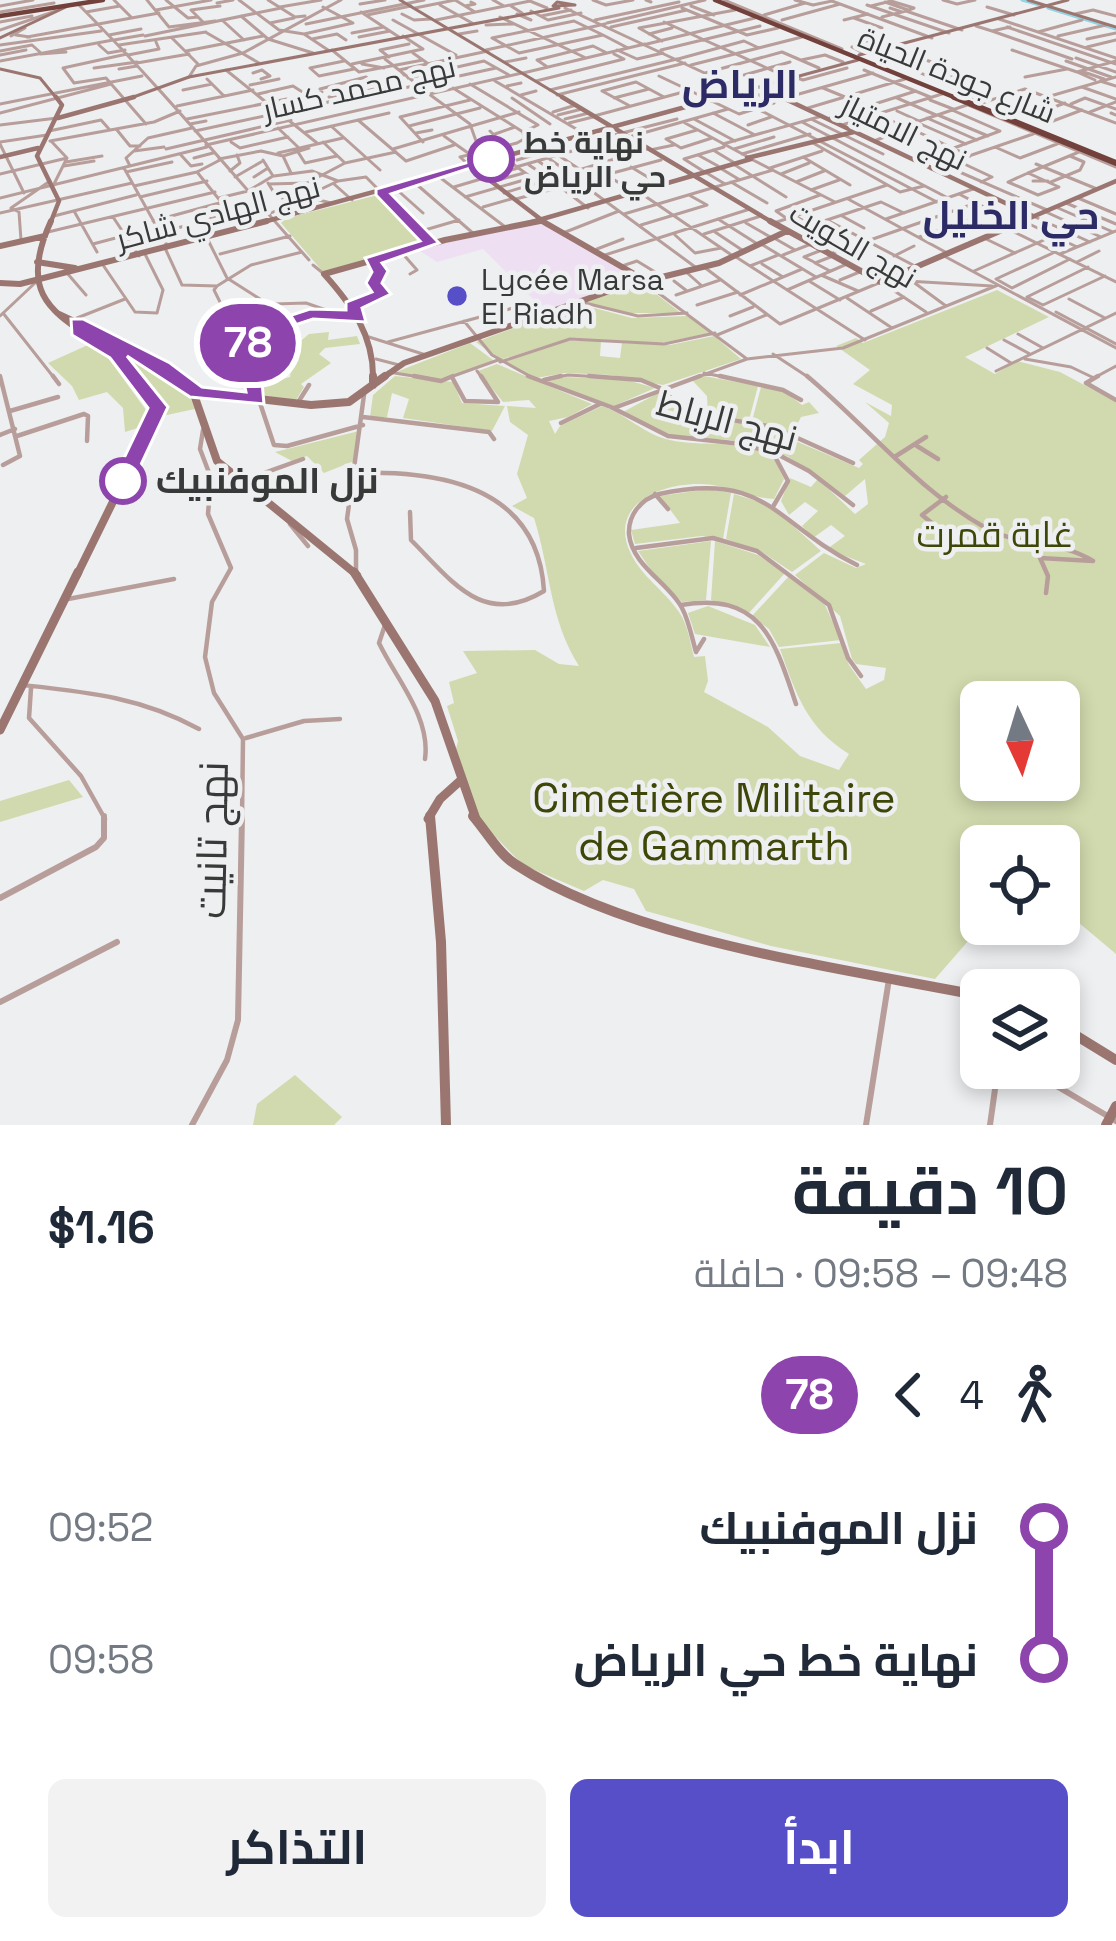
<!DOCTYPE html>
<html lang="ar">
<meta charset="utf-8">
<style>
:root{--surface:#fff;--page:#f2f2f3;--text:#1f2937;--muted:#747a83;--accent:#564fc7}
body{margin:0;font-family:"Space Grotesk",Cairo,sans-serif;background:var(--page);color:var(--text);direction:rtl;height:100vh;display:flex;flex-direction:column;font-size:45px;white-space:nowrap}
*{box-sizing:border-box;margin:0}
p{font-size:39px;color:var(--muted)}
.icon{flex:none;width:66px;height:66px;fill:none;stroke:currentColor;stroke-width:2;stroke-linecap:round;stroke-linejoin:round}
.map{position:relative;height:1125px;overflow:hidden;direction:ltr}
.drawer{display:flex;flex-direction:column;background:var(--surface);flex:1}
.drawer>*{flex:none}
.badge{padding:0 24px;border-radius:39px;font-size:42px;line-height:78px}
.needle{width:78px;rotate:176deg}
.tools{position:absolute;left:960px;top:681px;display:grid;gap:24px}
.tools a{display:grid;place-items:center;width:120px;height:120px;border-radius:18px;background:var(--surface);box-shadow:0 6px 18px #0003;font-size:60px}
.map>.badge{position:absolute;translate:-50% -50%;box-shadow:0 0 0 6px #fff}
.legs{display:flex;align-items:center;gap:18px;height:132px;padding:0 48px;font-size:39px}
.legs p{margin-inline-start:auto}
.headline{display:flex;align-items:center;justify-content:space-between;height:204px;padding:0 48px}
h1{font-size:66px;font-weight:700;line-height:90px}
.button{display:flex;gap:24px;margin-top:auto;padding:24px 48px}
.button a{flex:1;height:138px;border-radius:18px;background:var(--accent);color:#fff;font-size:48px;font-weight:700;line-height:138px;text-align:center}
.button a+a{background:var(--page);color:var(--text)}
ul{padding:0 48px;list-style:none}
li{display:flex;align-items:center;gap:42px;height:132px;font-size:45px}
li i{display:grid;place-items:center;width:18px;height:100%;margin:0 15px;background:currentColor}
li i::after{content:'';width:30px;height:30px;margin:-15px;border:9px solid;border-radius:50%;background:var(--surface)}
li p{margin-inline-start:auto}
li:first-child i{background:linear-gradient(#0000 50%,currentColor 0)}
li:last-child i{background:linear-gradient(currentColor 50%,#0000 0)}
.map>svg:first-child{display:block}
</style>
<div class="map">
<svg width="1116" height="1125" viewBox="0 0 1116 1125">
<rect width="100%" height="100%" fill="#eeeff1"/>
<path fill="#efdff2" d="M540,223L640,280L546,312L483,249L437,262L417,249Z"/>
<path fill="#d1daae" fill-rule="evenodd" d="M378,195L428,242L324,273L281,223L287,218Z
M621,288L652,291L681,313H621L583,302Z
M997,290L1049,317L965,357L995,374L1017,361L1060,372L1116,402V954L1059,906V846H981L983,924L935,979L771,946L646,911L634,889L603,880L584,891L523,865L482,823L455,753L458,741L447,706L454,703L449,682L477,673L463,651L535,650L559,664L579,666C549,618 551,572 534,518L512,506L527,498L517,474L528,435L510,422L507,406L536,408L529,400L503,402L478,371L497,364L592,404L568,417L549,421L555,434L560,426L602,406C628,415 643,434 670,440C706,448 744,437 775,460L784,479L774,499C750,498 726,484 701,484C660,483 607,505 631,554C642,577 665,591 679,612C688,625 690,642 694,657L705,656L708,681L704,692L768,727L800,756L839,770L849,754C807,728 796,694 780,649L841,643L849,665L866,689L884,680L886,668L856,664L852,659L840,616L795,575L824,553L856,568L866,564L827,549L845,536L831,525L813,538L802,526L818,511L805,502L789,515L781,501L790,478L811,487L818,479L855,514L868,504L865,479L845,496L787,456L731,440L669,436L623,412L660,392L686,415L760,426L859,468L863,464L859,460L885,437L889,423L865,402L891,416L892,405L853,384L870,370L836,346L856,338L863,343ZM981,702H1059V780H981Z
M579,304L632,318L687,316L711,333L661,343L570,338L500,360L476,342Z
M81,327C120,344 182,366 195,409L162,416C163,373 105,353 81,327Z
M257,332L293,339L292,344H297L309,334L329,332L328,340L357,336L360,344L325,348L319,354L331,363L301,384L304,387L296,400L262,397L258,385L290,377L291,370L255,382L251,336Z
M714,336L741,359L663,385L611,375L565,373L536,378L505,361L567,341H601L600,356L620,358L622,343L670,345Z
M470,343L493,360L442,381L396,372Z
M90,344L109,359L146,410L141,427L125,432L123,408L107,392L79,400L72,386L48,363Z
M395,376L453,382L462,403L505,406L492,431L403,418L409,399L392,393L387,417H370L373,395Z
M704,376L758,386L749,420L708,415L707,396L692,380Z
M566,377L627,380L655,388L614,406L546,382Z
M761,387L784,391L802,405L809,402L819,413L801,417L793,433L752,421Z
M359,431L354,461L324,473L307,456L292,461L275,452Z
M709,489L731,493L723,539L702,536L635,544L631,530L680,523L660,496Z
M734,494L770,505L821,551L792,572L762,552L726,539Z
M711,541L706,600L682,602L657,579L638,551Z
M715,541L758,555L785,573L748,614L711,600Z
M790,575L824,603L841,640L779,647L769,629L752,616Z
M708,606L755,625L770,647L695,634L688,613Z
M69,780L83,797L0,822V801Z
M295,1075L342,1117L334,1125H253L257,1104Z"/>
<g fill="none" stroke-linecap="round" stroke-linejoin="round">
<path stroke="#91d4e2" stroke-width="3" d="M1022,0L1043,6
M1048,8L1116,29"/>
<path stroke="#b89e9a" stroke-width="3" d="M114,0L132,18
M147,0L169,27
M166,0L188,18L198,17
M239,0L279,30L304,34L328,50
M268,0L295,17L305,16
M493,0L504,6
M593,0L606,5L633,0
M646,0L651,2
M724,0L842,49
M795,0L813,5L832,1L932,38
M943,0L957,4L975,0
M885,2L908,10
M217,3L233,0
M360,4L385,0
M79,5C160,86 232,174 309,260
M440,5L472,23
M867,5L949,33
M0,6L33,0
M465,6L475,4L471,2
M511,6L522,13
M691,6L714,15
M871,6L891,1L914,8L906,11
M280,7L321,0
M987,7L1014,15
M415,8L455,0L475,12
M565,8L741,90
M682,8L747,35L778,28
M890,8L902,12
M156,10L211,0
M531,11L548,20L581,13
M0,12L54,3
M86,12L120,6
M361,12L399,37
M402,14L414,20L431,19
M517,14L531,20
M1075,14L1093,10L1116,16
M367,15L411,6
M764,15L805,3
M241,16L268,39L313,53
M541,16L571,10
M500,17L586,58
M882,17L906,11L962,30
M854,18L882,28
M999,19L1116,58
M222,20L244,40
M393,20L456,55
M436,20L530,1L547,8
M595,20L679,2
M782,20L840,4
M844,20L868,14
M574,21L603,35L519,53L492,38Z
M0,22L32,16
M203,22L191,10L220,6
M664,22L787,77
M270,23L294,18
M607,23L705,0
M306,24L424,0
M486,25L513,24
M976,26L992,31L1010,27
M169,27L215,21
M611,27L687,10
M1007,27L1116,64
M0,30L56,11
M992,31L1072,59
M1038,32L1082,20
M207,33L259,63
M352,33L384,27
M304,34L353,23L323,7
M459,34L477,31
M649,34L672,28
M16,35L30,37
M109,35L141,29
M603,35L628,48
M11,36L25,28
M145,36L281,8
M1058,36L1106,25
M27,37L159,13
M359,37L390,31
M172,38L198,64
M312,39L337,34L346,40
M1087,39L1116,33
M114,40L143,35
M662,41L639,28L735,10
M647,44L755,18
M0,45L101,31
M99,45L108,53L125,50
M119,45L206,32
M1087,47L1116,40
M895,48L965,75L939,79
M332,50L359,72L423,60
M486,50L605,24
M617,50L637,59L663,53
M661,50L760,26
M1012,50L1077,72
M0,51L32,45L41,53
M186,51L263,36
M413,53L437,70L433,82L442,90
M863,53L852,47L880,39
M877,53L984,102
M40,54L66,52
M127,54L63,68L74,83L106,78L146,124
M0,55L26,50
M128,55L159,49L156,42
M389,57L380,50L409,44
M1076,58L1116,72
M385,59L418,85
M678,59L744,41L759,48
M801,60L825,55L843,62
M0,61L113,40
M1066,61L1111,77
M505,62L526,58
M137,63L189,54
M352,64L423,49L403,36
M362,64L384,68
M691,65L802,37
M546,66L537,60L593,46L607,53
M94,68L137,62
M310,68L319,76L354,69
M310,68L344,61
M119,69L137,66
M226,70L317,143
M399,70L488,51
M864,70L930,97
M1081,71L1104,79
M253,73L262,70L270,76L261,79
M523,73L645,44
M705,73L782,52L819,68
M386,75H405
M744,75L790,62
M659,76L739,114L774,103L757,94L740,98
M792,76L803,80L847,68
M189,77L196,66L243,53L341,0
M1025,77L1067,69
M408,78L484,61L509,75
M207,79L224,96
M776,80L789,86
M1095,80L1077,72L1116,61
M495,81L583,133
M536,81L624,59L614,54
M1100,81L1116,86
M470,84L538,125L523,132L524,139L517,143L460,157L470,166
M250,85L279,79
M507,86L521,83
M1082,87L1116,99
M453,88L523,132
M823,88L867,106
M320,89L366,77L385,92
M183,90L212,84
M550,90L677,59
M727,93L937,202
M258,94L293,86L307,95
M429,94L470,124L476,141L495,136L490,131
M521,95L536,91
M557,95L685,63
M329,97L381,88
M1047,97L1116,77
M512,98L550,124
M614,98L649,89
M785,98L873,73
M897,98L936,115
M930,100L953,109
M335,103L496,68
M0,104L142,76
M966,104L1116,167
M979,104L1025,89L1116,123
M1071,104L1085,98L1116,109
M177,106L253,90
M630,106L602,91L636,82L664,97
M808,108L905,79
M952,110L1000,131L954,148
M897,111L919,121
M553,112L576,105
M1090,112L1116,102
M0,113L111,84
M713,113L755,135
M1111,113L1116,115
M558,115L582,109
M938,115L988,136
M594,116L687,91
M881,116L903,126
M1030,116L1065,103
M830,118L916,91
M927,118L977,140
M187,119L322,92
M565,119L589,113
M694,119L735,141
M811,119L883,154
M358,120L406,161L454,145
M861,120L892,134L874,141
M802,122L948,198
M916,122L966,144
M569,123L593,117
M685,123L748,157
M190,124L206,121
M1045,124L1082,110
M0,125L57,118
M748,125L771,117
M842,125L942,94
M331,126L380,170
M409,126L480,108
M905,126L970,156
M278,128L299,148
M117,130L130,146H140
M697,130L666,139L681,148L712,138
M49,131L101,120L109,129
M195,131L333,101
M306,132L389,113
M887,132L967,105
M416,133L432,130
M622,133L677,119
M495,134L515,127
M578,134L616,158
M444,136L468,153
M629,137L728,109
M50,141L154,122L180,111
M51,141L67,158L53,186
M590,141L618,134
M0,142L47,135
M231,142L240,148L288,137
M323,142L345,163
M423,142L400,117L470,100
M813,143L900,192L924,186
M0,144L24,193
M723,144L822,116
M206,145L522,73
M995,147L1020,158L1057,144
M166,149L291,120
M393,149L519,112
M734,149L774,137
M650,150L674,145
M713,150L733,162
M134,151L164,147
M298,152L305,163L337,156
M586,152L604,164
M278,153L343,138
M180,154L191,166L202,164
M577,154L627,140
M742,154L810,134
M558,155L582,171
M698,155L718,166
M283,156L309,148
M502,156L539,183
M803,157L850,185
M194,158L213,153
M548,158L571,174
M219,159L261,151L283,156L291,173
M684,159L724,147
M684,159L703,171
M517,160L564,146
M753,160L835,202
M538,161L561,177
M66,162L102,156
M960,162L992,177L981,182
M1036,164L1097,189
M529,165L544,175
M735,165L786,197
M64,166L94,161
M130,166L126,158L148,138L192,128
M516,167L572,151
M631,167L661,185
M948,167L1047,210
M124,168L168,247
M720,168L740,180
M770,168L822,151
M931,169L1033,134
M230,171L240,163L237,155
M126,172L172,162
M705,172L725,184
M479,173L508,164
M1028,173L1059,187L1038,195L1008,182Z
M1028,173L1079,152
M0,174L67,158
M605,174L635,193
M781,174L809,163
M274,176L312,171L338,181
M438,176L504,226
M235,177L261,162
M254,177L268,168
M338,181L366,177L431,243
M578,181L698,269
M1033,181H1048
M491,182L524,173
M731,182L767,203
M796,182L824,171
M1051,182L1080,170L1084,162L1070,156
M268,183L276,196L297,201
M415,183L474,234
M269,184L307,183L345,163L396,152
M334,184L352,200
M134,186L197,172L220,160
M559,186L588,208
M454,187L518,168
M395,188L423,213
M811,190L839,180
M639,192L733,256
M504,193L647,149
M959,194L1017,224
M140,197L207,181
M307,197L331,203
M465,197L531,178
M0,198L207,147
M219,198L248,191L273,176L263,160
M282,198L296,190L315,193
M1078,198L1116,214
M516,199L661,160
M848,199L949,254
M1066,203L1116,224
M483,207L511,199
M1058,208L1113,232
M74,211L97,252
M1046,212L1101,237
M0,213L132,183
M269,214L338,181
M624,214L773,170
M54,216L136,195
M795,216L829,235L843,230
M842,216L864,228
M113,217L139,256
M1035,217L1090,242
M786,218L776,211L820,195
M718,219L759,245
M886,219L973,189
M827,220L913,265
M153,221L223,202
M1023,221L1077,247
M746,223L772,238
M774,223L887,185
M641,225L707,205L689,195
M812,225L881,202L904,213
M1008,229L1116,282
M48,232L215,192
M418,232L459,220
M715,232L745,252
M160,233L230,213L197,172
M563,233L619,211
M704,234L761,216
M675,235L695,253L721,248
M206,236L227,278L260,299
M919,237L994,212
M774,238L795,250
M984,238L1015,253
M21,240L19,212L11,208L50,181
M93,244L157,227
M761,244L816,277
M165,248L182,285L217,286
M597,249L623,239
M1055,252L996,279L1012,288L1070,259
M220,254L290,236
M403,254L417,270L410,274
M830,254L976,203
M1060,254L1116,231
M605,255L750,209
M783,255L811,244
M894,256L914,246
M944,256L1116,348
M736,257L865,340
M814,262L804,257L822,250
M1077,262L1099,251
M762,264L783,277
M103,265L135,312L157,313L163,290L145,254
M313,265L324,274
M622,266L637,261L660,275
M750,266L778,255
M704,267L780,324L881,282L926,312
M1088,267L1027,297L1043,305L1105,276
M685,271L702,286
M830,271L815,263L833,256
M974,271L1053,236
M67,273L86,295
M821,275L858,291
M840,280L862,271
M890,280L992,286
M674,281L687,291
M809,281L840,300
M912,281L946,306
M645,283L747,359
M217,286L251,265L302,252
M217,286L214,290L227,316
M625,288L650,290
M787,290L847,264
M676,295L720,280
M740,295L802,269
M847,298L892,328
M1069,299L1105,318
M581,302L638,316L687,313
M274,304L306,303L326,310
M697,305L738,292
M352,306L382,294L374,283L380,271L372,262
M871,311L904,297
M1056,312L1116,344
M3,313L55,379
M0,316L35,283
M730,316L753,307
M77,318L125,299
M464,321L492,355L535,379
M260,330L294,336L295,343
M1018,334L1043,348
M717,335L766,315
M369,337L426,355
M1004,340L1030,354
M388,342L528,304L545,314
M987,348L1011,363
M773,354L811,379
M376,359L399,365
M1025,359L1071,367L1094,378
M500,362L570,339L664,344L715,333
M477,371L483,379
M996,371L1116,313
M388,372L432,379
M704,373L734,379
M252,379L248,338L254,332L304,317L356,318
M267,379L288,373
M445,379L498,360
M547,379L568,375L633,379
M692,379L747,359L843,348L998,285
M1092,379L1116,366"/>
<path stroke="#b89e9a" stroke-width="4.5" d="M0,376L20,456L3,465
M53,376L59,384
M251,376L274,445L287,446L363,425
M414,376L441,381L453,376
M528,376L611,407L668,436L742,444L777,454L809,471L853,505
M589,376L641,380L660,388L686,412L773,427L853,463
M720,376L783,390L801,400
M807,376C868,427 916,489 986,528C1020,547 1060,540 1093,561
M1098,376L1086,383L1116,400
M453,379L465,401L498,402L481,376
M544,380L561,376
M253,384L277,376
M297,404L309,385
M614,408L700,376
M10,411L58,397
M363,417L489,432L494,439
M561,423L600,404
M203,430L200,449L211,478L208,514L231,568L212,602L205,657L214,693L243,739L242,819
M0,435L15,429
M17,436L84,414L88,416L87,441
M917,446L938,459
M773,453L788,481L774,505
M896,456L926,437
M356,473C443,470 538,488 544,591C483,628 452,581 411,540L410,512
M242,481L303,459
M655,494L668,509
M946,497L922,515L953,540
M290,524L308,546
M636,548L713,538L757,551L829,605L848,658L861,676
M356,573V550L347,519L364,395
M1046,593L1048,576L1040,558L1093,561
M68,599L174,579
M681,605C762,591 775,642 796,704
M386,622L379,643C396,679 431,717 425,759
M704,639L696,652C692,638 689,621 682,608C669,583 632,566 629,534C628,515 641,499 659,494C768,470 774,524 857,565
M22,685C87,692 141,697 199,729
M31,688L29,718L81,776L105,819
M246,738L304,721L340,719"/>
<path stroke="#b89e9a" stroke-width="6" d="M0,898L96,847L104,838V816
M0,1002L117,942
M1026,1068L1116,1121
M192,1125L227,1060L238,1020L242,816
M866,1125L889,979
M990,1125L998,1068"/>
<path stroke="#9b7671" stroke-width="3" d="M400,0L567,100
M1028,0L1116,27
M557,2L575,5L553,6Z
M0,38L68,6
M859,55L1068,0
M0,69L40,78L58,100
M759,87L787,100
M125,100L189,77L559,8
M711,100L858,60"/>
<path stroke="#9b7671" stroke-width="4.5" d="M562,97L775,224
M781,97L1033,216
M58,118L134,97
M0,157L38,148
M747,158L854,132
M471,166L547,224
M50,224L59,201L37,156L62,105L56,97
M256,224L722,97
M525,224L751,159
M1016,224L1116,181"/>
<path stroke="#9b7671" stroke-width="6" d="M51,221C5,321 89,318 139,379
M542,221L643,279
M770,221L881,282L1023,221
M0,246L45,236
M37,262L75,268
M0,283L20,284L267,221
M57,313L127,346L181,379
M373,379C374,336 352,305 324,274L445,240L540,221
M381,379L404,363L621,287L719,263L787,231"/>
<path stroke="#9b7671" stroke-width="8" d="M176,376L191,386L217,461L357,575
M373,385V376
M196,392L311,405L349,402L385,376
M77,575L158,410L137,376"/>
<path stroke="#9b7671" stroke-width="9" d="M354,572L435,701L476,819
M0,730L78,572
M428,819L440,799L460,781"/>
<path stroke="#9b7671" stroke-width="10" d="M430,816L441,942L446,1125
M473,816C486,831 499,854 515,864C632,941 843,968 981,996
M1059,1025L1116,1060
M1106,1125L1116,1106"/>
<path stroke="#73413c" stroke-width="4.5" d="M715,0L961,100
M0,16L103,0"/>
<path stroke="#73413c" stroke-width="6" d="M954,97L1116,163"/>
</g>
<path fill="#8e44ad" stroke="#fff" stroke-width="3" d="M486,157L498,159L391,194L439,243L382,263L388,271L382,283L391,294L362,308L366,322L313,319L258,337L264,404L190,397L127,356L168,407L131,486H116L113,481L148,408L110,358L72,335L71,319H83L170,363L202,387L246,392L240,366L243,331L310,309L346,310V302L372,292L366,283L372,272L365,258L420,241L376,195V189Z"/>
<g fill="#fff" stroke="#8e44ad" stroke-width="6">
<circle cx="491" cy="159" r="21"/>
<circle cx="123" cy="481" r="21"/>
</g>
<circle fill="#564fc7" stroke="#eeeff1" stroke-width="4.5" cx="457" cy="296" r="12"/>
<g text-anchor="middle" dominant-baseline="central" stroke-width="9" stroke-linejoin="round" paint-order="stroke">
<g font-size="30" fill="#383939" stroke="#eeeff1">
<text transform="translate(957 75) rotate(22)">شارع جودة الحياة</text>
<text transform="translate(359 88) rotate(-13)">نهج محمد كسار</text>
<text transform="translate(904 132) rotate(26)">نهج الامتياز</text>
<text transform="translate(218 213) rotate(-15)">نهج الهادي شاكر</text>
<text transform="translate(853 245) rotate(30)">نهج الكويت</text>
</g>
<g font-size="30" font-weight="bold" fill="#383939" stroke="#eeeff1" text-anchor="start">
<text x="524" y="142">نهاية خط<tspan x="524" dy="34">حي الرياض</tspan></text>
</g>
<g font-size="30" fill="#383939" stroke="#eeeff1" text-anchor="start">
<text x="481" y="279">Lycée Marsa<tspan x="481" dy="34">El Riadh</tspan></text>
</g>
<g font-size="36" fill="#383939" stroke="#eeeff1">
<text transform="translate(727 421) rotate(15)">نهج الرباط</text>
</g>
<g font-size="36" font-weight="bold" fill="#383939" stroke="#eeeff1" text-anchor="start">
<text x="156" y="481">نزل الموفنبيك</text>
</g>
<g font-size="36" fill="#3e4608" stroke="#eeeff1">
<text x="995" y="535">غابة قمرت</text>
</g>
<g font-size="39" font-weight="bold" fill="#2d2b66" stroke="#eeeff1">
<text x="740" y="84">الرياض</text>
<text x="1011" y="215">حي الخليل</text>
</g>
<g font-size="42" fill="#3e4608" stroke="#eeeff1">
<text x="714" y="797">Cimetière Militaire<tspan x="714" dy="48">de Gammarth</tspan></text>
</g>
<g font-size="42" fill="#383939" stroke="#eeeff1">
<text transform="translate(212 840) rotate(-89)">نهج تانيت</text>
</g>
</g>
</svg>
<div class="tools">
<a><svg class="needle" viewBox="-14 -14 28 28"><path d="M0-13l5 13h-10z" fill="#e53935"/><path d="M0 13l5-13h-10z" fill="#747a83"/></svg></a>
<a><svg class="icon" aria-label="locate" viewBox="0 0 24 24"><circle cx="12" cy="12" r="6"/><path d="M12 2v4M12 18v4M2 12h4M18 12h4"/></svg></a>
<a><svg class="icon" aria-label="layers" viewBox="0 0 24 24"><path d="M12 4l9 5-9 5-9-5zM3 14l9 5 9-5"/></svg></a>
</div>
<b class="badge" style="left:248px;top:343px;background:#8e44ad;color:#fff">78</b>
</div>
<section class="drawer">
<div class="headline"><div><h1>10 دقيقة</h1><p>09:48 – 09:58 · حافلة</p></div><b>$1.16</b></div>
<div class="legs"><svg class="icon" aria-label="walk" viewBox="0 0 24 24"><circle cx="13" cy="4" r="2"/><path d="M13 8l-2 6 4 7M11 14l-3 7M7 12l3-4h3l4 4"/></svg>4<svg class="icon" aria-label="back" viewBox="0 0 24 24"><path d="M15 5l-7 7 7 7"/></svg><b class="badge" style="background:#8e44ad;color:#fff">78</b></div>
<ul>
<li><i style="color:#8e44ad"></i><b>نزل الموفنبيك</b><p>09:52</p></li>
<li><i style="color:#8e44ad"></i><b>نهاية خط حي الرياض</b><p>09:58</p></li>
</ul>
<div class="button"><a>ابدأ</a><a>التذاكر</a></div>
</section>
